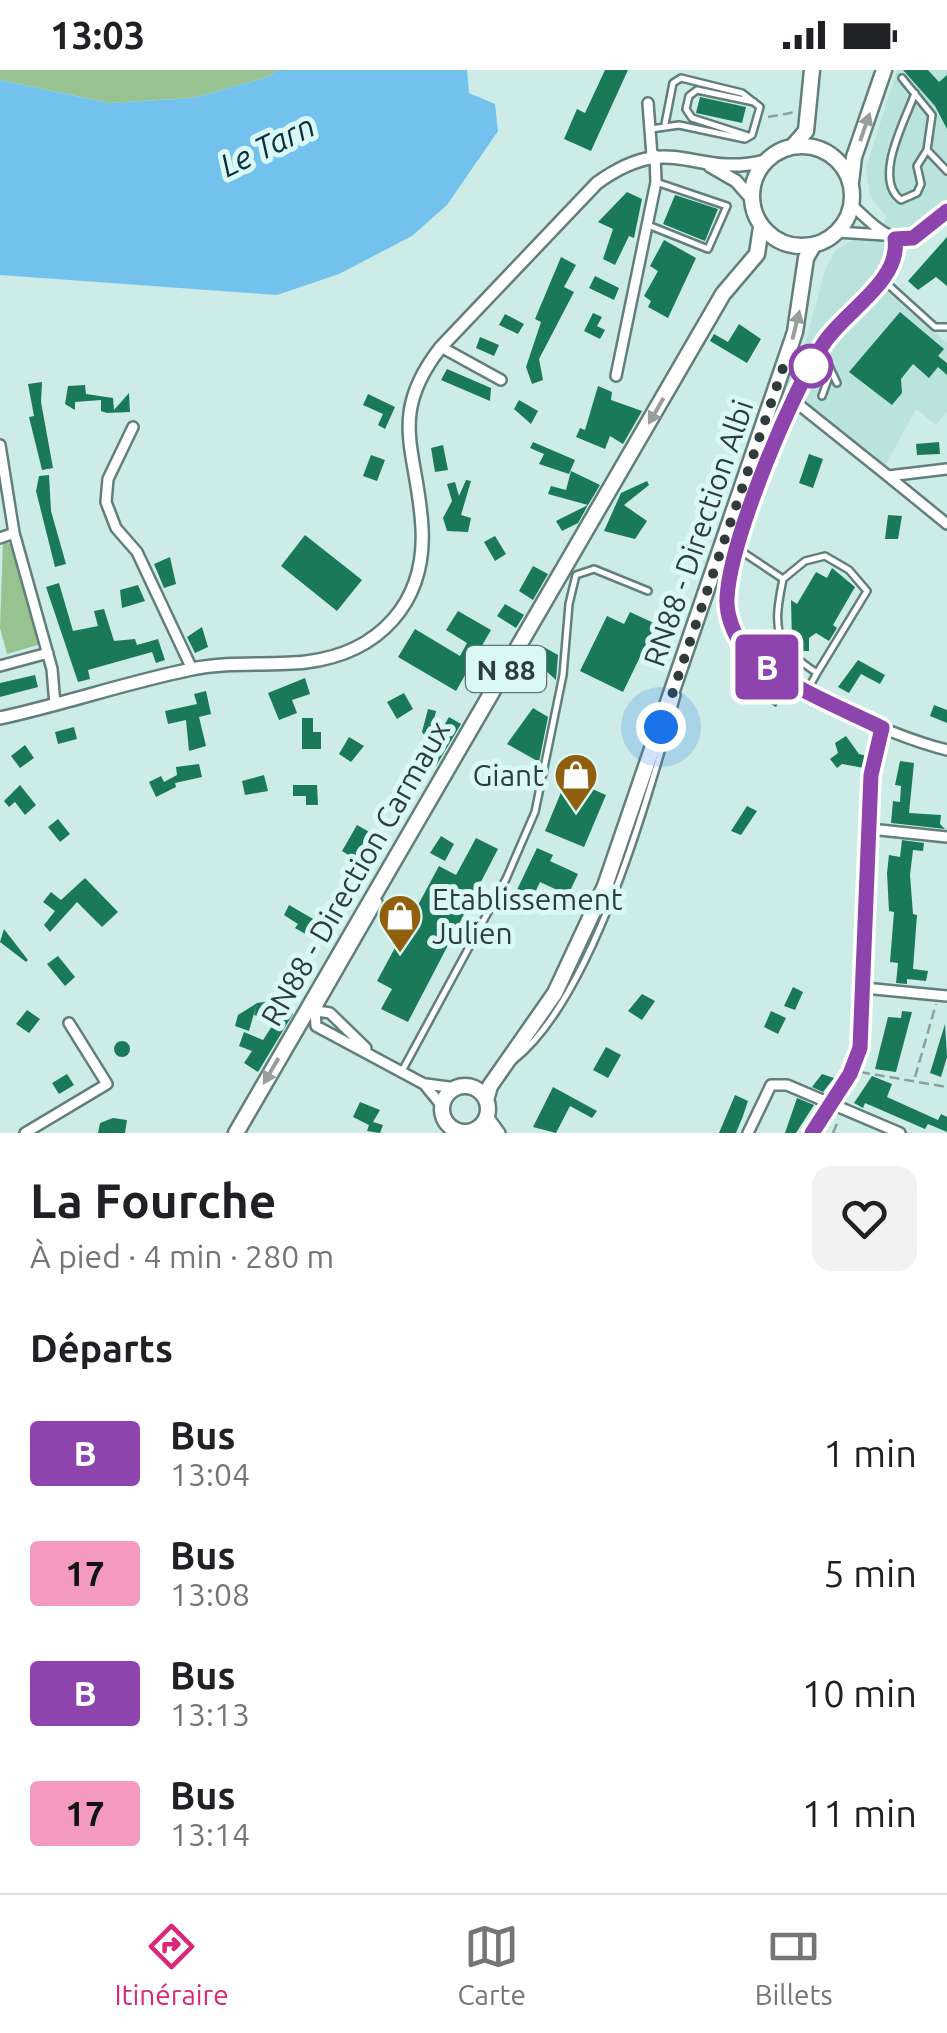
<!DOCTYPE html>
<html lang="fr">
<meta charset="utf-8">
<style>
:root{--surface:#fff;--page:#f2f2f2;--text:#202124;--muted:#757577;--line:#e0e0e0;--accent:#db2777}
body{margin:0;font-family:Ubuntu,sans-serif;background:var(--page);color:var(--text);height:100vh;display:flex;flex-direction:column;font-size:38px;white-space:nowrap}
*{box-sizing:border-box;margin:0}
p{font-size:32px;color:var(--muted)}
.icon{flex:none;width:55px;height:55px;fill:none;stroke:currentColor;stroke-width:2;stroke-linecap:round;stroke-linejoin:round}
.map{position:relative;height:1063px;overflow:hidden}
.details{display:flex;flex-direction:column;background:var(--surface);flex:1}
.details>*{flex:none}
.badge{padding:0 20px;border-radius:8px;font-size:35px;line-height:65px}
.you{position:absolute;width:50px;height:50px;margin:-25px;border:8px solid #fff;border-radius:50%;background:#1a73e8;box-shadow:0 0 0 15px #1a73e833}
.map>.badge{position:absolute;translate:-50% -50%;box-shadow:0 0 0 5px #fff}
h2{padding:0 30px;font-size:38px;line-height:90px}
.round{display:grid;place-items:center;flex:none;width:105px;height:105px;border-radius:20px;background:var(--page)}
.overview{display:flex;align-items:center;justify-content:space-between;height:170px;padding:0 30px}
h1{font-size:48px;font-weight:700;line-height:75px}
ul{padding:0;list-style:none}
li{display:flex;align-items:center;gap:30px;height:120px;padding:0 30px}
li div{flex:1}
li b{display:block;font-size:38px}
li em{font-style:normal}
li .badge{min-width:110px;font-weight:700;text-align:center}
.status{display:flex;justify-content:space-between;align-items:center;height:70px;padding:0 50px;background:var(--surface);direction:ltr}
.status svg{height:28px;fill:currentColor}
.tab-bar{display:flex;justify-content:space-around;align-items:center;height:140px;border-top:2px solid var(--line);background:var(--surface);font-size:28px;color:var(--muted)}
.tab-bar a{display:grid;justify-items:center;gap:5px}
.tab-bar .active{color:var(--accent)}
.map>svg:first-child{display:block}
</style>
<div class="status"><b>13:03</b><svg viewBox="0 0 49 12"><path d="M0 12V9h3v3zM5 12V6h3v6zM10 12V3h3v9zM15 12V0h3v12zM26 1h20v11H26zM47 4h2v5h-2z"/></svg></div>
<div class="map">
<svg width="947" height="1063" viewBox="0 0 947 1063">
<rect width="100%" height="100%" fill="#cdece8"/>
<path fill="#bae3de" d="M897,0H947V134L880,203L889,224L947,273V341L936,355L916,339L879,407L781,326L808,264L825,200L836,180L853,170L880,172L886,146L870,126L866,98Z"/>
<path fill="#97c391" d="M0,0H277L268,7L193,28L109,33L0,10Z
M3,471L15,476L41,574L7,584L0,558Z"/>
<path fill="#72c2ed" d="M277,0H467L469,23L495,34L498,61L447,135L412,166L339,204L277,225L0,205V10L109,33L193,28L268,7Z"/>
<path fill="#1a7958" d="M605,0H628L591,81L564,69L577,39L585,43Z
M903,0H928L939,12L947,5V59L935,36Z
M700,27L746,37L742,53L696,43Z
M627,122L642,129L634,168L629,166L615,195L603,189L613,159L598,152Z
M675,125L718,139L705,171L663,154Z
M947,167V216L936,207L918,220L908,211Z
M664,170L696,188L668,248L648,237L651,231L644,226L658,201L650,196Z
M561,187L576,195L564,217L574,222L539,289L543,310L532,314L526,297L541,252L535,249Z
M595,206L619,218L614,230L589,218Z
M900,242L944,279L938,286L947,293V305L938,297L929,308L913,294L901,309L902,323L892,335L849,302Z
M593,243L602,247L597,256L605,260L600,269L584,261Z
M505,244L524,254L518,264L499,255Z
M739,254L761,269L747,293L710,271L714,264L728,272Z
M480,267L499,275L494,286L476,278Z
M447,299L491,318L490,331L441,310Z
M42,312L41,332L53,398L42,400L29,347L34,346L28,314Z
M85,315L86,324L113,328L114,340L129,323L130,342L107,343L101,341V330L75,332V340L65,334L68,316Z
M598,316L612,322L611,330L642,341L623,374L610,366L605,379L576,367L580,358L585,360Z
M368,324L395,337L385,359L378,355L383,344L363,335Z
M519,330L538,341L531,354L514,339Z
M533,372L575,390L569,404L539,394L544,384L530,378Z
M939,372L940,384L917,385L916,374Z
M443,375L448,400L435,402L431,378Z
M809,384L823,389L813,418L799,413Z
M371,385L385,390L377,411L363,406Z
M571,401L600,415L588,435L548,424L551,416L566,420Z
M49,405L51,441L66,494L55,497L36,421L39,406Z
M466,410L471,411L461,445L471,448L468,462L447,461L443,448L452,431L447,414L455,412L459,426Z
M647,411L649,415L624,435L647,451L635,469L604,461L621,423Z
M588,435L578,453L562,461L556,451Z
M888,445L902,446L898,469H885Z
M305,465L362,510L337,541L281,496Z
M495,466L506,484L495,491L484,472Z
M170,487L176,514L164,518L154,494Z
M533,496L548,504L533,530L519,521Z
M832,498L855,517L833,555L837,558L829,571L816,563L809,568V581H798L792,573L791,530L797,534L816,502L827,508Z
M59,513L73,561L98,556L94,541L104,539L114,571L135,569L137,575L158,569L165,590L156,593L152,582L88,600L90,609L78,612L46,517Z
M138,515L145,531L122,538L120,520Z
M505,534L524,545L516,558L497,546Z
M458,541L491,560L456,621L398,587L415,559L460,586L467,573L446,560Z
M630,542L656,554L623,622L580,601L607,546L624,554Z
M202,557L208,577L195,583L187,567Z
M542,576L558,585L556,610L534,590Z
M858,590L885,605L880,614L861,604L849,623L838,617Z
M35,605L38,617L0,627V613Z
M305,608L310,624L292,630L297,643L279,650L268,623Z
M749,608L782,626L776,637L743,619Z
M206,621L211,644L199,647L206,676L189,681L186,650L168,654L165,641L197,634L194,624Z
M404,623L413,639L397,649L387,632Z
M934,635L947,640V653L930,646Z
M533,638L548,647L539,692L507,674Z
M428,639L436,641L429,672L422,662Z
M449,647L461,654L436,696L425,689L435,681L432,677Z
M302,648H313V662H321V679H302Z
M74,657L77,669L58,674L55,662Z
M846,666L859,684L867,686L864,698L842,694L837,698L830,689L838,683L835,673Z
M349,667L364,676L351,692L339,684Z
M25,675L34,688L20,698L11,686Z
M900,691L914,693L909,743L941,745L940,754L945,759L891,753L893,731L900,732L901,716L895,715Z
M199,694L202,707L175,713L176,717L156,727L149,712L161,706L164,712L177,705L176,697Z
M264,705L268,721L245,725L242,711Z
M567,708L606,725L584,777L545,761Z
M20,715L36,735L25,745L15,732L9,737L4,731Z
M293,715H317L318,735H306V726H293Z
M747,736L757,741L741,765L731,761Z
M58,749L70,764L60,772L48,757Z
M357,755L371,763L362,793L342,781Z
M441,766L454,774L445,791L430,783Z
M476,768L498,779L408,952L381,939L392,919L377,911L439,796L456,805Z
M902,770L924,773L923,781L913,780L910,805L913,844L917,845L913,899L928,901L926,911L907,909V914L896,913L898,893L890,892L894,842L889,841L887,803L889,785L900,787Z
M537,778L553,785L550,791L578,804L568,825L540,812L530,833L514,826Z
M85,808L118,842L102,857L77,832L50,862L44,855L55,841L43,832L51,822L61,830Z
M289,835L320,853L316,862L309,866L295,858L298,854L284,845Z
M4,859L28,890L26,892L0,872Z
M58,886L75,907L65,916L47,894Z
M793,917L803,922L795,940L784,936Z
M642,924L655,931L642,950L628,941Z
M272,931L293,944L258,1002L244,993L252,981L239,976L244,962L263,970L276,950L254,945L257,933Z
M257,933L249,961L235,956L238,945Z
M27,940L40,949L29,963L16,954Z
M771,941L786,948L778,964L764,957Z
M902,941L912,942L896,1002L875,999L888,947L901,948Z
M945,954L947,987L941,1007L930,1003Z
M114 979a8 8 0 1 1 16 0a8 8 0 1 1-16 0Z
M606,977L621,985L608,1008L593,1000Z
M67,1004L74,1015L59,1024L52,1013Z
M822,1004L834,1008L823,1022L812,1017Z
M872,1006L892,1014L887,1027L938,1050L941,1044L947,1047V1062L928,1054L925,1059L865,1033L863,1038L854,1033Z
M553,1017L597,1041L592,1048L570,1036L556,1063L533,1057Z
M735,1025L748,1031L743,1046L736,1063H719Z
M797,1028L814,1035L796,1063H785Z
M360,1032L380,1040L373,1052L383,1055L380,1063L367,1061L369,1055L353,1047Z
M113,1048L127,1050L125,1063H98L100,1053Z"/>
<g fill="none" stroke-linecap="round" stroke-linejoin="round">
<defs>
<path id="service" d="M902,8L932,45L927,80L947,101
M915,23C906,49 872,109 901,130L917,123L921,114L917,96L927,80
M651,59L679,55L745,69L752,65L760,37L742,23L681,8L673,13L665,54
M748,66L692,48L686,39L689,26L697,20L754,32
M648,155L708,179L727,136L656,112
M883,210L935,257H947
M821,279L837,313
M822,326L831,301
M738,479L783,509C773,559 773,574 817,603L808,619
M783,509L805,491L825,486L849,500L867,521L817,603
M514,990C593,928 650,723 677,625
M402,1001L506,809L535,742L563,605L569,534L576,505L594,499L648,521"/>
<path id="minor" d="M648,33L652,86
M852,135C891,173 905,183 947,141
M837,162L884,165
M895,169C902,211 845,241 824,273C794,319 714,501 730,551C748,606 892,667 947,680
M441,277L501,310
M616,306L656,112L655,85
M793,330L888,406L947,399
M133,357L108,409L106,432L116,458L137,482L192,599
M0,375L14,463L52,599L55,635
M888,406L947,454
M0,468L14,463
M0,596L48,583
M870,759L947,767
M377,832L315,940L316,956L424,1014L442,1036
M864,918L947,926
M311,940L330,943L366,978
M426,1014L456,1018
M487,1045L500,1063
M478,1057L492,1063
M25,1063L107,1014L69,953
M748,1063L771,1015H787L900,1063
M812,1063L843,1017L860,977L871,705L882,658"/>
<path id="tertiary" d="M710,96L736,111L751,128
M0,648C64,634 128,612 192,599C231,591 268,596 306,592C379,583 426,533 422,458C418,381 386,347 441,277L597,113C672,59 693,109 765,91"/>
<path id="primary" d="M752 126a50 50 0 1 1 100 0a50 50 0 1 1-100 0Z
M793,76L806,61L812,0
M851,112L854,87L884,0
M442 1039a23 23 0 1 1 46 0a23 23 0 1 1-46 0Z
M486,1030L490,1016L555,923L605,816L795,262L806,188L813,176
M236,1063L723,224L757,184L761,157"/>
</defs>
<use href="#service" stroke="#637f7c" stroke-width="10"/>
<use href="#minor" stroke="#637f7c" stroke-width="14"/>
<use href="#tertiary" stroke="#637f7c" stroke-width="16"/>
<use href="#primary" stroke="#637f7c" stroke-width="19"/>
<path stroke="#89a09d" stroke-width="2.5" stroke-dasharray="10 5" stroke-linecap="butt" d="M768,47L796,42
M860,1002L947,1017
M915,1007L936,934
M833,1063L839,1049"/>
<use href="#service" stroke="#fff" stroke-width="5"/>
<use href="#minor" stroke="#fff" stroke-width="9"/>
<use href="#tertiary" stroke="#fff" stroke-width="11"/>
<use href="#primary" stroke="#fff" stroke-width="14"/>
</g>
<defs><path id="oneway-solid" d="M-6-.8H1V-3.2L6.5 0L1 3.2V.8H-6Z" transform="scale(2.5)"/></defs>
<g fill="#979e9c">
<use href="#oneway-solid" transform="translate(865 57) rotate(-71)"/>
<use href="#oneway-solid" transform="translate(796 255) rotate(-76)"/>
<use href="#oneway-solid" transform="translate(656 341) rotate(120)"/>
<use href="#oneway-solid" transform="translate(271 1001) rotate(120)"/>
</g>
<g fill="none" stroke-linecap="round" stroke-linejoin="round">
<defs>
<path id="line" d="M812,1063L850,1004L860,978L871,705L882,658C842,638 774,612 744,578C734,565 726,545 727,528C730,470 791,323 824,273C845,241 901,211 895,169L913,168L947,141"/>
</defs>
<use href="#line" stroke="#fff" stroke-width="22"/>
<use href="#line" stroke="#8e44ad" stroke-width="15"/>
<path stroke="#2f3c3a" stroke-width="10" stroke-dasharray="0 18" d="M661,657L785,292L811,296"/>
</g>
<defs>
<symbol id="shop-pin" viewBox="-11 -11 22 30"><path d="M0 17L-7.5 6A9.5 9.5 0 1 1 7.5 6Z" fill="#91600f" stroke="#daf9f6"/><path d="M-5-2.5h2.3a2.7 3.5 0 0 1 5.4 0H5L5.5 6h-11ZM-1.5-2.5h3a1.5 2.3 0 0 0-3 0Z" fill="#fff"/></symbol>
</defs>
<g fill-rule="evenodd">
<use href="#shop-pin" x="551" y="680" width="50" height="68"/>
<use href="#shop-pin" x="375" y="821" width="50" height="68"/>
</g>
<circle fill="#fff" stroke="#8e44ad" stroke-width="5" cx="811" cy="296" r="20"/>
<g text-anchor="middle" dominant-baseline="central" stroke-width="10" stroke-linejoin="round" paint-order="stroke">
<rect fill="#daf9f6" stroke="#627572" stroke-width="2.5" x="466" y="576" width="80" height="46" rx="8"/>
<g font-size="28" font-weight="bold" fill="#2f3c3a">
<text x="506" y="599">N 88</text>
</g>
<g font-size="30" fill="#2f3c3a" stroke="#daf9f6">
<text transform="translate(698 463) rotate(-71)">RN88 - Direction Albi</text>
<text transform="translate(355 803) rotate(-60)">RN88 - Direction Carmaux</text>
</g>
<g font-size="30" fill="#2f3c3a" stroke="#daf9f6" text-anchor="end">
<text x="544" y="705">Giant</text>
<text x="432" y="829" text-anchor="start">Etablissement<tspan x="432" dy="34">Julien</tspan></text>
</g>
<g font-size="32" font-style="italic" fill="#092f41" stroke="#daf9f6">
<text transform="translate(267 75) rotate(-26)">Le Tarn</text>
</g>
</g>
</svg>
<div class="you" style="left:661px;top:657px"></div>
<b class="badge" style="left:767px;top:597px;background:#8e44ad;color:#fff">B</b>
</div>
<section class="details">
<div class="overview"><div><h1>La Fourche</h1><p>À pied · 4 min · 280 m</p></div><a class="round"><svg class="icon" aria-label="heart" viewBox="0 0 24 24"><path d="M12 20l-8-8c-3-5 5-10 8-4 3-6 11-1 8 4z"/></svg></a></div>
<h2>Départs</h2>
<ul>
<li><span class="badge" style="background:#8e44ad;color:#fff">B</span><div><b>Bus</b><p>13:04</p></div><em>1 min</em></li>
<li><span class="badge" style="background:#f499c2;color:#111">17</span><div><b>Bus</b><p>13:08</p></div><em>5 min</em></li>
<li><span class="badge" style="background:#8e44ad;color:#fff">B</span><div><b>Bus</b><p>13:13</p></div><em>10 min</em></li>
<li><span class="badge" style="background:#f499c2;color:#111">17</span><div><b>Bus</b><p>13:14</p></div><em>11 min</em></li>
</ul>
</section>
<nav class="tab-bar">
<a class="active"><svg class="icon" aria-label="directions" viewBox="0 0 24 24"><path d="M12 3l9 9-9 9-9-9zM9 14v-3h6M13 9l2 2-2 2"/></svg>Itinéraire</a>
<a><svg class="icon" aria-label="map" viewBox="0 0 24 24"><path d="M3 6l6-2 6 2 6-2v14l-6 2-6-2-6 2zM9 4v14M15 6v14"/></svg>Carte</a>
<a><svg class="icon" aria-label="tickets" viewBox="0 0 24 24"><path d="M3 7h18v10H3zM15 7v10"/></svg>Billets</a>
</nav>
